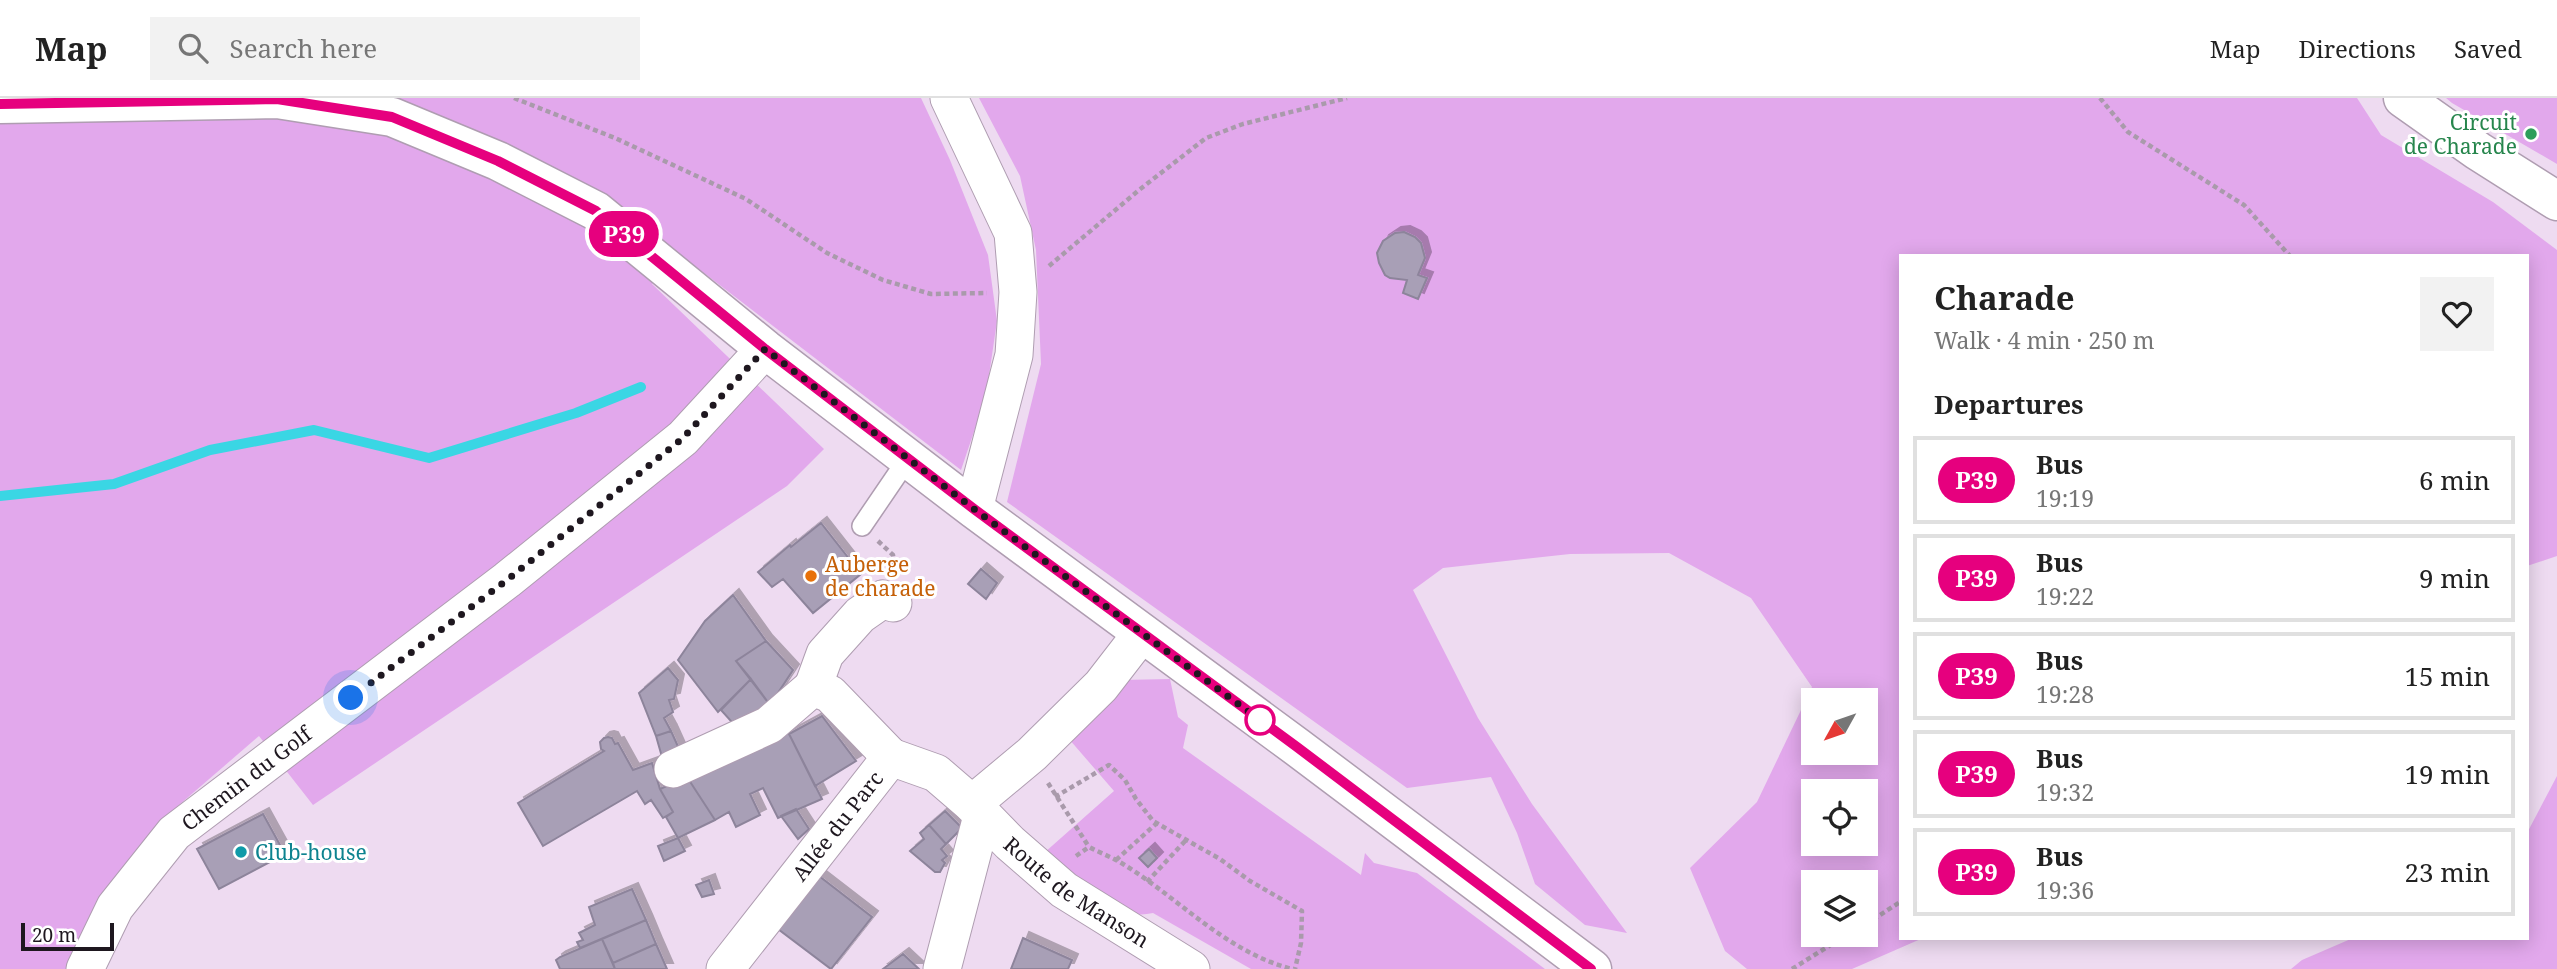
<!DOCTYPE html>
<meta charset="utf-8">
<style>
:root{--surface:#fff;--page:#f2f2f2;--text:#222;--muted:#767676;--line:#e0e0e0}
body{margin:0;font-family:"Noto Serif",serif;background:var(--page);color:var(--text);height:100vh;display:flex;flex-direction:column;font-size:26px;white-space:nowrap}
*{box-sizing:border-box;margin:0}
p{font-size:23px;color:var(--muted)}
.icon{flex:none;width:38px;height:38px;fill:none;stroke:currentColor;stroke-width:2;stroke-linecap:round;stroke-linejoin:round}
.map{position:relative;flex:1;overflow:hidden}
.details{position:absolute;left:1899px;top:156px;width:630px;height:686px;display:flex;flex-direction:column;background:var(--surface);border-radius:0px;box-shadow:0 4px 18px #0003}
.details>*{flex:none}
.badge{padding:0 14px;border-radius:23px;font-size:24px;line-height:46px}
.needle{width:46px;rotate:230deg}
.tools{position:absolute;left:1801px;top:590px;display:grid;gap:14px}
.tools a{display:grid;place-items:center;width:77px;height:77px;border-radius:0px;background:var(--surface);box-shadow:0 4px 18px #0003;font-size:35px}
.scale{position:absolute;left:21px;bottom:18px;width:93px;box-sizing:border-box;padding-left:7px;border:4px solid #1e171f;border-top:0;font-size:19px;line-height:24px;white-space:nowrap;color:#1e171f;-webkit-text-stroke:5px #fff;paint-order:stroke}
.you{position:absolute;width:35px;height:35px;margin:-18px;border:5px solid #fff;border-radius:50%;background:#1a73e8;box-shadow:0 0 0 10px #1a73e833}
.map>.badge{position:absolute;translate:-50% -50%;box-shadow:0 0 0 4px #fff}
h2{padding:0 35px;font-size:26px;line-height:63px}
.round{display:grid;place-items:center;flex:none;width:74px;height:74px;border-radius:0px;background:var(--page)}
.overview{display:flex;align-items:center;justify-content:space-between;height:119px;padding:0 35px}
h1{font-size:33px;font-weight:700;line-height:52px}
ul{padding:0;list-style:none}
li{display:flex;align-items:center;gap:21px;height:88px;margin:0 14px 10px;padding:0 21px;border:4px solid var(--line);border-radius:0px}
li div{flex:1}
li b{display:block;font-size:26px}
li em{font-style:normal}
li .badge{min-width:77px;font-weight:700;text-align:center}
header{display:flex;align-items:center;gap:42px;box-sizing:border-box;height:98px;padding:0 35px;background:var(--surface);border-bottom:2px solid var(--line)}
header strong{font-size:33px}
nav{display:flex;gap:38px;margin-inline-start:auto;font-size:24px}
.search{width:490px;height:63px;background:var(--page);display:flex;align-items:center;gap:18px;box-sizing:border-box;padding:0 24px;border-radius:0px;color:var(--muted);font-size:26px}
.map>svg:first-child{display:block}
</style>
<header>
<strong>Map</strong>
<div class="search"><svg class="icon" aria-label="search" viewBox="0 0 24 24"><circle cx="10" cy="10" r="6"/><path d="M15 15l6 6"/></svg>Search here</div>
<nav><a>Map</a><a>Directions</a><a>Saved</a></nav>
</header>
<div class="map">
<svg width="2557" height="871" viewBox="0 0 2557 871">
<defs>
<filter id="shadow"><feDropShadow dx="6" dy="-6" stdDeviation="0" flood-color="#0004"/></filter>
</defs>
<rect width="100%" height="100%" fill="#eedbf1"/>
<path fill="#e2a8ec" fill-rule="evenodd" d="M0,0H921L950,62L988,157L997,223L986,298L961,372L674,152L652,186L824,351L787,388L313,707L259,638L157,726L87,871H0Z
M979,0H2357L2381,37L2493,104L2557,152V458L2527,468V158H1900V840H1923L1852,871H1747L1725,853L1690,770L1757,704L1812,589L1751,500L1669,455L1570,456L1443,470L1413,492L1478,620L1532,706L1627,835L1585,827L1535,786L1517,735L1491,679L1407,690L1007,404L1041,266L1036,152L1020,78ZM1813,602H1866V654H1813ZM1813,693H1866V746H1813ZM1813,784H1866V836H1813Z
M2446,0H2557V66L2452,5Z
M1170,581L1178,619L1188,627L1183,650L1361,777L1365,755L1374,765L1417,775L1545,871H1251L1153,815C1111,825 1072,780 1044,755L1114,693L1069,641L1121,582Z
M2557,678V871H2291L2302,862L2353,840H2527V735Z"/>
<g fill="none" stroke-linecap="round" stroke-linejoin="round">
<path stroke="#3ad6e4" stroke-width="10" d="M0,398L114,386L210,352L314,332L429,360L576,315L641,289"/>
</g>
<path fill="#a89fb6" stroke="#8d849b" stroke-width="2" filter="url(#shadow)" d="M1404,134L1415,139L1421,145L1425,160L1418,177L1427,180L1418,201L1403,195L1407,182L1390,180L1385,177L1379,165L1377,155L1383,143L1395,135Z
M821,425L861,476L813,515L783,481L772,489L758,474L790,447L791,449Z
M981,471L997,485L986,501L968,486Z
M733,497L766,543L736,563L751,581L718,614L678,562L705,523Z
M766,543L793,572L770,607L736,563Z
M668,570L678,582L674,601L669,602L673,614L664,620L671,633L656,638L639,595Z
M751,581L770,607L739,632L721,612Z
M822,618L856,663L815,688L789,636Z
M785,628L822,701L778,720L763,690L750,696L760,717L736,729L729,714L715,722L687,679Z
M671,633L680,653L662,659L656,638Z
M608,639L612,640L615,646L618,645L633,672L652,665L660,691L673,714L663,720L651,702L645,706L637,693L543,748L518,705L604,653L601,651L600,644L604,640Z
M687,679L715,722L678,740L666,719L673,714L660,691Z
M796,711L809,731L798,741L781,718Z
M945,713L962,730L946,746L929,727Z
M263,716L285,756L219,791L197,751Z
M929,727L946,746L941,751L947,758L942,762L945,765L940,774H935L910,753L924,741L920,735Z
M678,740L685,753L664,763L658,748Z
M1149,751L1157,760L1148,769L1139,760Z
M819,778L872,819L831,871L778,831Z
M709,782L714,796L702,799L696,787Z
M632,791L646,822L580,850L577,844L583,842L579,835L595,827L589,809Z
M646,822L656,846L613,865L602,841Z
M1023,840L1072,862L1068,871H1011Z
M602,841L615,871H560L556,862L560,859Z
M656,846L667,871H615L613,865Z
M903,856L919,871H883Z"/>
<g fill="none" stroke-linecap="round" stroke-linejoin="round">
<defs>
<path id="service" d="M862,428L909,359"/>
<g id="minor">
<path d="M949,0L1013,135L1018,194L1014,257L974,411"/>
<path d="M813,589L825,556L860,517L883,501L893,505"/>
<path d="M673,671L769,627L813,589L830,596L891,659"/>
<path d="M972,706L1032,656L1101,588L1142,535"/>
<path id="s1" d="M85,871L115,809L174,735L507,482L683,340L765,251"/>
<path id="s2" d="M725,871L891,659L936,675L972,706L1010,745L1064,792L1191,871"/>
<path d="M942,871L982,718"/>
</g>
<path id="tertiary" d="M2403,0L2478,53L2557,103
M0,6L277,1L392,19L498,63L596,113L765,251L974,411L1297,649L1592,871"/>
</defs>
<use href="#service" stroke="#af9db1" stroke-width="22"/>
<use href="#minor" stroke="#af9db1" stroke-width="39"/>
<use href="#tertiary" stroke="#af9db1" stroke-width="41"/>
<path stroke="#a99aab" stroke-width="4.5" stroke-dasharray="5 3.5" stroke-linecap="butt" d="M514,0L615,40L746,101L827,155L883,182L931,196L987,195
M2100,0L2128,34L2244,107L2290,158
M1049,168L1139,92L1206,40L1243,26L1347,0
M878,443L893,457L895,469
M1048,685L1089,749
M1055,699L1109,667L1125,682L1136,701L1153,723L1220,761L1250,783L1302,813L1301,845L1295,871
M1076,758L1089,749C1100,755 1112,759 1123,766C1180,801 1226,854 1292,871
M1116,762L1157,725
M1147,784L1186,742
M1866,826L1900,804
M1792,871L1848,836"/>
<use href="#service" stroke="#fff" stroke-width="19"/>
<use href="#minor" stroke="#fff" stroke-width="37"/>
<use href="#tertiary" stroke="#fff" stroke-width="38"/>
</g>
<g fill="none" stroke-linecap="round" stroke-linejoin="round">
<defs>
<path id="line" d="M0,6L277,1L392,19L498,63L596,113L765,251L974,411L1297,649L1591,871"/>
</defs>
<use href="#line" stroke="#fff" stroke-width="16"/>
<use href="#line" stroke="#e6007e" stroke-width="10"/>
<path stroke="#1e171f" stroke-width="7" stroke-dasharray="0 12.6" d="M351,600L507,482L683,340L765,251L974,411L1260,622"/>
</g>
<circle fill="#2e9e5b" stroke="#fff" stroke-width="2.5" cx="2531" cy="36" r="7"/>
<circle fill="#e8710a" stroke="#fff" stroke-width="2.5" cx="811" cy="478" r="7"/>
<circle fill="#fff" stroke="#e6007e" stroke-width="3.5" cx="1260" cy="622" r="14"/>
<circle fill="#0f9aa8" stroke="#fff" stroke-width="2.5" cx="241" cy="754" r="7"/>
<g text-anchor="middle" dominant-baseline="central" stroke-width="6" stroke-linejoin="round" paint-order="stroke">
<g font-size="21" fill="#27864d" stroke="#fff" text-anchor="end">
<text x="2517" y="24">Circuit<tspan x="2517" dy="24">de Charade</tspan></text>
</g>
<g font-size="21" fill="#c56008" stroke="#fff" text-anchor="start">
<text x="825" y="466">Auberge<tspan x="825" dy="24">de charade</tspan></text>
</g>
<g font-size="21" fill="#1e171f" stroke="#fff">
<text stroke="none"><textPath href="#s1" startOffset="254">Chemin du Golf</textPath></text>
<text stroke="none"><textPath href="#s2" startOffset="182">Allée du Parc</textPath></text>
<text stroke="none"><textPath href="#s2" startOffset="502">Route de Manson</textPath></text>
</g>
<g font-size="21" fill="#0d838f" stroke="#fff" text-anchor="start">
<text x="255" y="754">Club-house</text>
</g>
</g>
</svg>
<div class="tools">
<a><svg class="needle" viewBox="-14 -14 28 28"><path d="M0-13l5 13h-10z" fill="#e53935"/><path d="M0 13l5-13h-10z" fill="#767676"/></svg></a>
<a><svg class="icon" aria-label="locate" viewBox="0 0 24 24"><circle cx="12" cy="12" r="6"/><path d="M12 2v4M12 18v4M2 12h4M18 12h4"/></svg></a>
<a><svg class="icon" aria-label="layers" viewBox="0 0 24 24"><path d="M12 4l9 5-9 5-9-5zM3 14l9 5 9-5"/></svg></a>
</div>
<div class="scale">20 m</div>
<div class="you" style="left:351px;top:600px"></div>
<b class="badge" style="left:624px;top:136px;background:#e6007e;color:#fff">P39</b>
<section class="details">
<div class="overview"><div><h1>Charade</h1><p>Walk · 4 min · 250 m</p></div><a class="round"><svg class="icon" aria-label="heart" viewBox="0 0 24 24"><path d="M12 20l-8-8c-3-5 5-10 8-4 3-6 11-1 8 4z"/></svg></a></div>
<h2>Departures</h2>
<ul>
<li><span class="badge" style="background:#e6007e;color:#fff">P39</span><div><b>Bus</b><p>19:19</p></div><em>6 min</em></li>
<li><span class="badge" style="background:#e6007e;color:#fff">P39</span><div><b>Bus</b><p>19:22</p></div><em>9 min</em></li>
<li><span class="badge" style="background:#e6007e;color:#fff">P39</span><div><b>Bus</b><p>19:28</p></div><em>15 min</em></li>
<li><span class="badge" style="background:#e6007e;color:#fff">P39</span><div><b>Bus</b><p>19:32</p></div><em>19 min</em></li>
<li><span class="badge" style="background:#e6007e;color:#fff">P39</span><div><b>Bus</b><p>19:36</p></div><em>23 min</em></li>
</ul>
</section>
</div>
